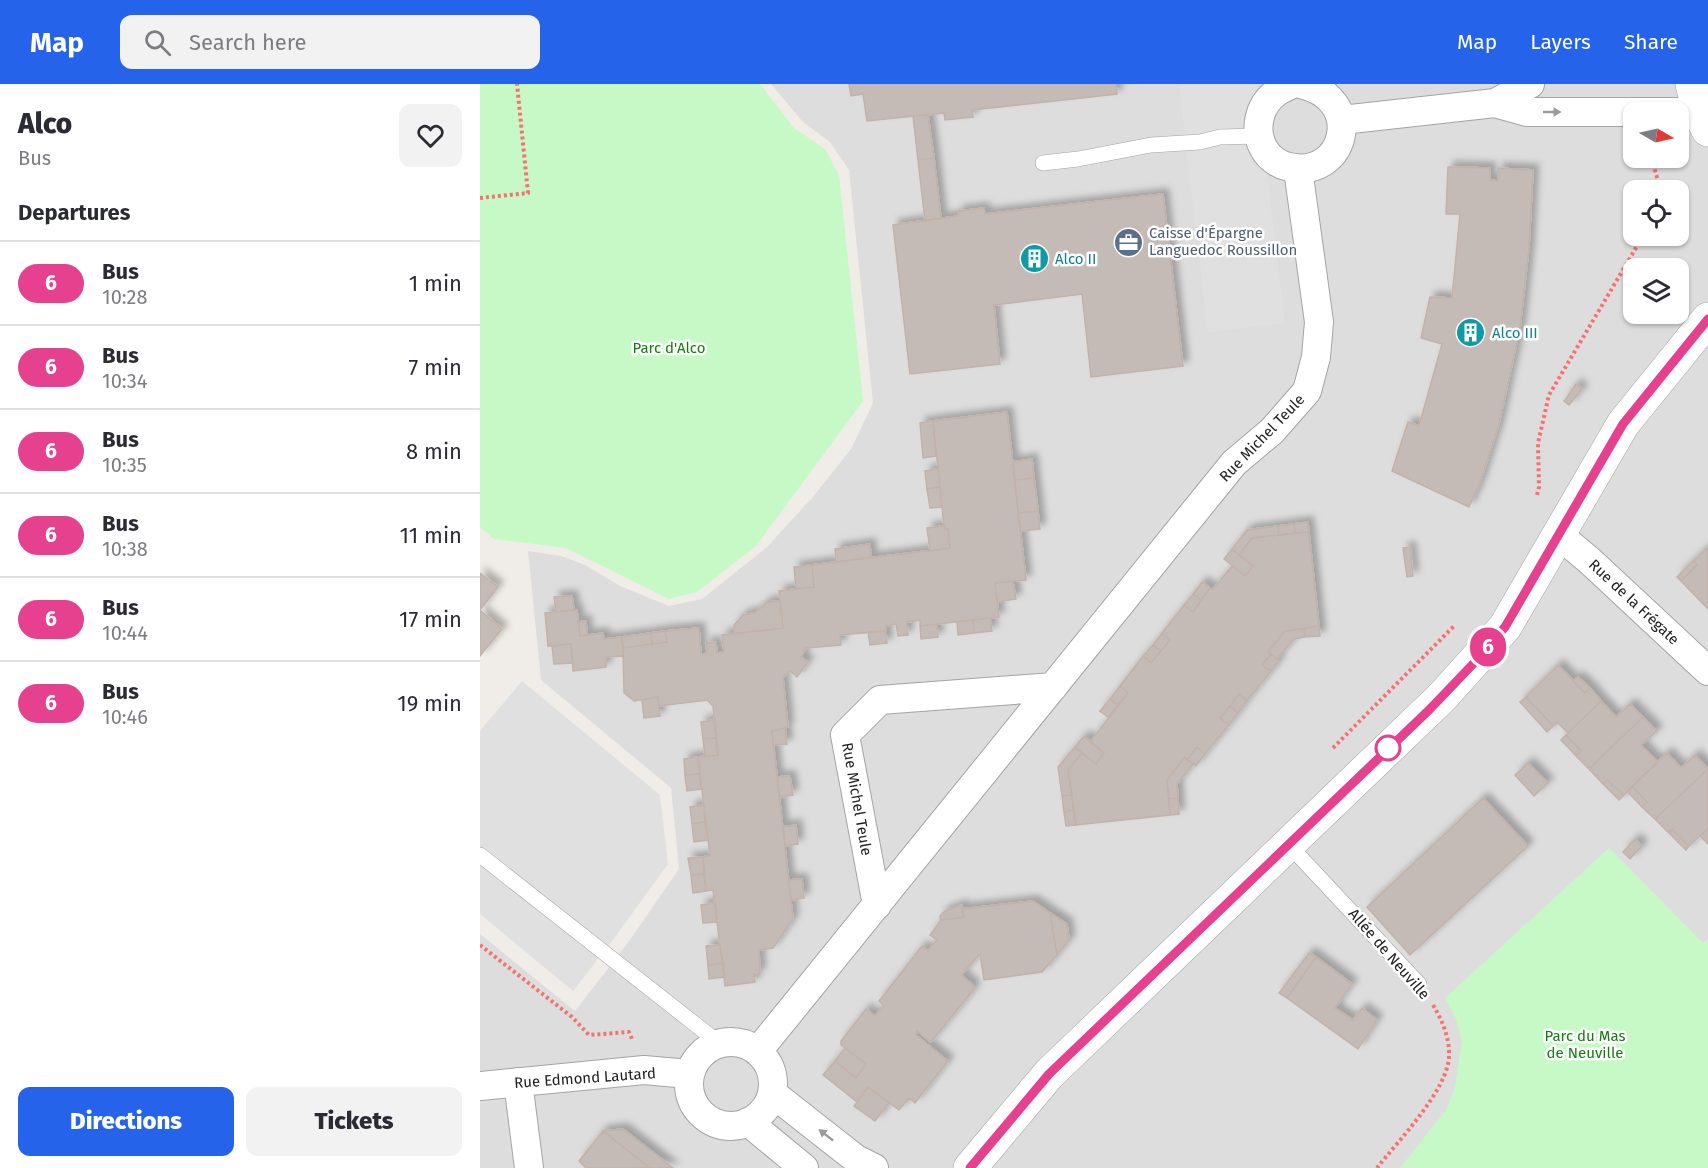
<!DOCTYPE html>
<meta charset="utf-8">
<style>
:root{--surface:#fff;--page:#f2f2f3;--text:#2b2b33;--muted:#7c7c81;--line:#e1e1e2;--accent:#2563eb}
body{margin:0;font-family:"Fira Sans",sans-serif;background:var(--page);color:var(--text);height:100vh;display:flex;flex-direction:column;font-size:22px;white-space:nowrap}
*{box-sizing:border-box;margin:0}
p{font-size:20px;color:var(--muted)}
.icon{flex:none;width:33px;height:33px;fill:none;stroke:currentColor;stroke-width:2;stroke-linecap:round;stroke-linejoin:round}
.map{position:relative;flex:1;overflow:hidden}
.details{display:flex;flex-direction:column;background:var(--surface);width:480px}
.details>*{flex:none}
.badge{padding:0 12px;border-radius:20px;font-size:21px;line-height:39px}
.needle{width:39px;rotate:99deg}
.buttons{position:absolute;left:1143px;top:18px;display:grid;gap:12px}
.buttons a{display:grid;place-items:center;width:66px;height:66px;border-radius:12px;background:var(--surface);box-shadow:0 2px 4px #0004;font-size:30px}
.map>.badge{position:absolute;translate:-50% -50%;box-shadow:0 0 0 3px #fff}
h2{padding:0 18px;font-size:22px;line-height:54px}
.round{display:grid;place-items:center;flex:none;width:63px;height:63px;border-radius:12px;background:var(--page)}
.summary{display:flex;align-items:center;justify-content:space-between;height:102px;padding:0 18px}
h1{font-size:28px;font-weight:800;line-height:45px}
.primary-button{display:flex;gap:12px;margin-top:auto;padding:12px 18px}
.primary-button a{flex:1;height:69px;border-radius:12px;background:var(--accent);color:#fff;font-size:24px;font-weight:800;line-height:69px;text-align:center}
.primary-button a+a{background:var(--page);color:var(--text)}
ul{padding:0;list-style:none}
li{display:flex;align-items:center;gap:18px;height:84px;padding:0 18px;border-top:2px solid var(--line)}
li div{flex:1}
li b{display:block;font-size:22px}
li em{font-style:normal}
li .badge{min-width:66px;font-weight:700;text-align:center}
header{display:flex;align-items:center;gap:36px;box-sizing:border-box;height:84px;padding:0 30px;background:var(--accent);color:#fff}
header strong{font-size:28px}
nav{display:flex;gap:33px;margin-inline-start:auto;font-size:21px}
.search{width:420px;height:54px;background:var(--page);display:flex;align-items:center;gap:15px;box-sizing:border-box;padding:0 21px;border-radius:12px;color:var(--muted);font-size:22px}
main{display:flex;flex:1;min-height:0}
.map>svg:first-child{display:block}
</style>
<header>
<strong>Map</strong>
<div class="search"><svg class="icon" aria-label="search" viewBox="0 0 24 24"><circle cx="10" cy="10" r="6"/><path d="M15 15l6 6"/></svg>Search here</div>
<nav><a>Map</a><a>Layers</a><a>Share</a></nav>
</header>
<main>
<section class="details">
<div class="summary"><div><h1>Alco</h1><p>Bus</p></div><a class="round"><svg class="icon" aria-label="heart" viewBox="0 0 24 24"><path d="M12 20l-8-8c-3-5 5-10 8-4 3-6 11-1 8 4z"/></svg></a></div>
<h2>Departures</h2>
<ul>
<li><span class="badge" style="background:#e6418e;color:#fff">6</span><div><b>Bus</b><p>10:28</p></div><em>1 min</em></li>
<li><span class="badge" style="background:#e6418e;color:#fff">6</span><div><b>Bus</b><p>10:34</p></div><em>7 min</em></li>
<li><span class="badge" style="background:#e6418e;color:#fff">6</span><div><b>Bus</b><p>10:35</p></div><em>8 min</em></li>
<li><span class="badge" style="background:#e6418e;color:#fff">6</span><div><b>Bus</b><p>10:38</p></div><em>11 min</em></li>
<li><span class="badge" style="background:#e6418e;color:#fff">6</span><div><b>Bus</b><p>10:44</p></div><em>17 min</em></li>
<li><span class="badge" style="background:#e6418e;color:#fff">6</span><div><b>Bus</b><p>10:46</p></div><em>19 min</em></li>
</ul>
<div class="primary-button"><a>Directions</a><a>Tickets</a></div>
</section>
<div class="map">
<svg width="1228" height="1084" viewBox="0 0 1228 1084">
<defs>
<filter id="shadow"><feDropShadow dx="5.5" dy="-5.5" stdDeviation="3" flood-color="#0004"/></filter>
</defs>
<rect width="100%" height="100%" fill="#f0ece7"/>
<path fill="#dedddd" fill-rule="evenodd" d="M291,0H1228V1084H0V850L95,927L147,860L199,785L191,704L61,596L48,467L81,472L105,481L140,502L189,522L222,515L287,463L332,414L371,365L393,319L369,86L350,58L323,38ZM1154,28H1198V74H1154ZM1154,106H1198V152H1154ZM1154,184H1198V230H1154Z"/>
<path fill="#c7f9c6" d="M0,0H280L314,44L345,65L359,91L383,317L276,462L217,508L189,515L86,464L14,455L0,443Z
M1129,764L1223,859L1228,855V1084H920L966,1026L975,1003L982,957L976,935L965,914Z"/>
<path fill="#e0e0e0" d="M699,0H776L805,239L728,248Z
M42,597L180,711L188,780L135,853L93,907L0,830V647Z"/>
<path fill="#c5bbb6" stroke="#c2b2a9" stroke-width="1.5" filter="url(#shadow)" d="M369,0H636L637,10L492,26L493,33L465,36L464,29L387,37L383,10L371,12Z
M448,31L454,74L438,76L433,32Z
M454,74L461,134L445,137L438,76Z
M968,83L1010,84V96L1018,97V84L1053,86L1049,163L1040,244L1019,340L1000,399L989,423L912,387L928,338L939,342L962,260L941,254L950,213L972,214L980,130H966Z
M683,110L703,282L611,293L602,210L514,221L520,280L430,290L413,141L478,132V127L504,124L505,130Z
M1096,300L1102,305L1089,321L1084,317Z
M527,328L546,496L515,499L519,533L440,542V536L427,538L428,551L418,552L416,540L406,542V547L360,551L361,561L326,564L321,573L328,578L317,593L310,587L303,594L308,643L292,647L313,835L293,864L279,866L280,890H274L275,898L245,902L233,806L226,807L223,773L230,772L218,673L238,671L233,622L227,616L179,622L178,613L154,617L144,609L143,564L187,558L185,547L219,544L221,571L227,569L226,559L236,558L237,569L244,568L242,551L303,544L299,507L334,503L332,481L470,464L468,445H465L464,442L453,337Z
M453,337L456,372L443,374L440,339Z
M552,375L554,394L535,396L533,378Z
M458,385L460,403L447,405L445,387Z
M554,394L558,427L538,429L535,396Z
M460,403L462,423L450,424L447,405Z
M558,427L560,445L540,447L538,429Z
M828,438L829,448L815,449L814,440Z
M814,440L815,449L799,451L798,442Z
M464,442L465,445H468L470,464L450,467L447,444Z
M798,442L799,451L772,454L759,471L752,465L767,446Z
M829,448L839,542L805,547L788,568L791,570L782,581L791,587L767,617L759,610L750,622L740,634L749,641L725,670L717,663L707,676L705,673L687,696L690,731L596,741L588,686L602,669L616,680L624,669L610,658L648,609L640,602L663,572L671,579L690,556L682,549L704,521L713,528L730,504L732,506L752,482L765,492L773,482L759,471L772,454Z
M390,460L391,473L356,478L355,465Z
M930,463L933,492L927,493L923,464Z
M1227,464L1228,466V525L1201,497L1217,481L1213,477Z
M752,465L773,482L765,492L744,475Z
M1213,477L1217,481L1201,497L1197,493Z
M332,481L334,503L316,505L314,483Z
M0,489L18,503L0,526L22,545L0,572Z
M533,497L536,515L517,518L515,499Z
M722,498L730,504L721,516L713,510Z
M713,510L721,516L713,528L704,521Z
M92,512L94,526L76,528L74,513Z
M300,517L303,544L254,550V541L263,531L275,529L287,518Z
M97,526L100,552L123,549L124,555L142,553L143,572L126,573V583L93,587L91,560L68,562L65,529Z
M510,534L512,547L494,549L493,536Z
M493,536L494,549L478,551L477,538Z
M106,537L107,551L100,552L98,538Z
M457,540L458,553L441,555L440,542Z
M839,542L840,552L825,553L824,545Z
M824,545L825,553L814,555L797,575L788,568L805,547Z
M185,547L187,558L172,560L171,549Z
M406,547L407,559L390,561L388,548Z
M171,549L172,560L143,564L142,553Z
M682,549L690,556L681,567L673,561Z
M91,560L93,579L74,580L72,562Z
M673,561L681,567L671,579L663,572Z
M791,570L799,577L791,587L782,581Z
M1078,581L1105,609L1110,604L1121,617L1088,649L1077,638L1073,642L1046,613Z
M1098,593L1110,604L1105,609L1093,597Z
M640,602L648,609L638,621L630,615Z
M759,610L767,617L758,629L750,622Z
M178,613L180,632L164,634L162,616Z
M1046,613L1073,642L1067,648L1040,618Z
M630,615L638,621L628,633L620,627Z
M1121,617L1136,633L1150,620L1163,633L1109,685L1096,672L1101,667L1086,651Z
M750,622L758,629L749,641L740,634Z
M1163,633L1177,647L1161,661L1178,678L1144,711L1127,696L1123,700L1109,685Z
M234,636L236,654L223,655L221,638Z
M305,644L307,660L293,661L292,647Z
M1086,651L1101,667L1096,672L1081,656Z
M604,652L624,669L616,680L595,663Z
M236,654L238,671L225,673L223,655Z
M595,663L602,669L588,686L592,711L582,712L578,683Z
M717,663L725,670L716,682L707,676Z
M1187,669L1201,684L1215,671L1228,685L1175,735L1162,723L1167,718L1152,702Z
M218,673L220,690L205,691L204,675Z
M705,673L713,680L697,700L698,714L689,715L687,696Z
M1048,679L1068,699L1054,712L1035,691Z
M1228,685V744L1209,762L1192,745L1189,749L1175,735Z
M220,690L221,705L207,707L205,691Z
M310,692L313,711L300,713L297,693Z
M1127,696L1144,711L1139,716L1123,700Z
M1152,702L1167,718L1162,723L1147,707Z
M592,711L593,726L584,728L582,712Z
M698,714L699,730L690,731L689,715Z
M1003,714L1048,762L930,871L887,823Z
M224,721L225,738L212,740L210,723Z
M593,726L596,741L586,742L584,728Z
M225,738L228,756L214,758L212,740Z
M316,741L318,760L305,762L303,743Z
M1228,744V760L1220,752Z
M1192,745L1209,762L1206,766L1189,749Z
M1155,755L1162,762L1150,775L1143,768Z
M223,773L224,790L211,791L208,774Z
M224,790L226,807L213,809L211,791Z
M322,795L324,814L311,816L309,796Z
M553,817L570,829L577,871L562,888L504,896L500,870L481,891L493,901L494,905L451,958L437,947L436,951L468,977L435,1019L429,1014L419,1026L388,1003L377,1018L343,991L355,977L376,994L386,980L361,961V957L386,925L395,932L404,922L399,917L442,862L448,867L457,856L450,851L461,836L484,833L482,825Z
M235,819L237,838L223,839L221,821Z
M482,821L484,833L461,836L460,832L465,827Z
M570,829L587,840L589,856L577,871Z
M240,861L243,879L228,881L226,862Z
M829,869L836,873L807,914L799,909Z
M836,873L872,900L855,924L873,936L882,924L897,936L878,965L807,914Z
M243,879L244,893L229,895L228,881Z
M365,964L386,980L376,994L355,977Z
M388,1003L409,1019L395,1037L374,1022Z
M143,1045L193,1084H170L123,1047Z
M123,1047L170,1084H106L99,1077Z"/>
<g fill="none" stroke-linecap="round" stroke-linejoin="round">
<defs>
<path id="service" d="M563,79L598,75L671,61L720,58L740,53L779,52
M808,760L939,900
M0,771L239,959"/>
<path id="minor" d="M813,0C808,2 801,5 797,8C779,20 773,46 784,65C789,74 799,81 809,83C865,96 887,15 821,0
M1015,19L1047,28H1219
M862,36L1015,19L1050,0
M1079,451L1110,477L1228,587
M397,821L365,651L400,616L573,603
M209 1000a42 42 0 1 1 84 0a42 42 0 1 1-84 0Z
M278,967L754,379L792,347L827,307L836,273L839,238L818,85
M38,998L49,1084
M0,1002L164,986L209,990
M292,1009L376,1075L394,1084
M268,1038L324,1084"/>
<path id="tertiary" d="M1212,0L1219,28L1228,46
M490,1084L569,990L962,613L1025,543L1143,340L1228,235"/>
</defs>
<use href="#service" stroke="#a4a4a4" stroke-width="16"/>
<use href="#minor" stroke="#a4a4a4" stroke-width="30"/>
<use href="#tertiary" stroke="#a4a4a4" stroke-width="34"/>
<path stroke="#f77172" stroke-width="4" stroke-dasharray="3 3" stroke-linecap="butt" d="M1171,74L1181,106
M0,114L48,109L37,0
M1057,411L1059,403L1058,359L1069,311L1163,152
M853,664L975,541
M0,861L92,933L109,951L149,948L152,955
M897,1084C918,1057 967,1007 969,973C970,954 962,936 953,921"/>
<use href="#service" stroke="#fff" stroke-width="15"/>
<use href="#minor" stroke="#fff" stroke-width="28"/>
<use href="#tertiary" stroke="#fff" stroke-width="33"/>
</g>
<defs><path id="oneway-solid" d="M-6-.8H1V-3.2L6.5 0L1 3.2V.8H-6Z" transform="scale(1.5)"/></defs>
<g fill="#9b9b9b">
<use href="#oneway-solid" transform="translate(1072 28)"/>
<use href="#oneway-solid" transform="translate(346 1051) rotate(-142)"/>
</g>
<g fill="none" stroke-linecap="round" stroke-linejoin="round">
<defs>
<path id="line" d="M490,1084L569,990L949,626L994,579L1025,543L1143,340L1228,235"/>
</defs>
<use href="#line" stroke="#fff" stroke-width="14"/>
<use href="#line" stroke="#e6418e" stroke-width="9"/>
</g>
<defs>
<symbol id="office-disc" viewBox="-11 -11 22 22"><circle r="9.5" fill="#5c6f8a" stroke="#fff"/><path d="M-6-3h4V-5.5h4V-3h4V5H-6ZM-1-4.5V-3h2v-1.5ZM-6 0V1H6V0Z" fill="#fff"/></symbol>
<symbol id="building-disc" viewBox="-11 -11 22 22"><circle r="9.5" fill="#0f9aa8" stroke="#fff"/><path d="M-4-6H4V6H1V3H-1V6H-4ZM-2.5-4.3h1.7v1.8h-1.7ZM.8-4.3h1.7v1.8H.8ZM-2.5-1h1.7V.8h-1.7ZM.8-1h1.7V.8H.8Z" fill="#fff"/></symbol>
</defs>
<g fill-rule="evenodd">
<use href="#office-disc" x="632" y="142" width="33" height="33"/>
<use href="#building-disc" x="538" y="158" width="33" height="33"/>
<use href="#building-disc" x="974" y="232" width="33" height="33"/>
</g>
<circle fill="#fff" stroke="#e6418e" stroke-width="3" cx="908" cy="664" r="12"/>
<g text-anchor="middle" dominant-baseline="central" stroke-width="5" stroke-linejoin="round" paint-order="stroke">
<g font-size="15" fill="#4e5e75" stroke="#fff" text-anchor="start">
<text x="669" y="149">Caisse d'Épargne<tspan x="669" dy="17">Languedoc Roussillon</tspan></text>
</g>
<g font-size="15" fill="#0d838f" stroke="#fff" text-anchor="start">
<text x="575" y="175">Alco II</text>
<text x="1012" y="249">Alco III</text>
</g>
<g font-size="15" fill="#117e0e" stroke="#fff">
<text x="189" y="264">Parc d'Alco</text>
<text x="1105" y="952">Parc du Mas<tspan x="1105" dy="17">de Neuville</tspan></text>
</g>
<g font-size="15" fill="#202020" stroke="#fff">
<text transform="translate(782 354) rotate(-46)">Rue Michel Teule</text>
<text transform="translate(1154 518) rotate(43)">Rue de la Frégate</text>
<text transform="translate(377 715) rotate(80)">Rue Michel Teule</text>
<text transform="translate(909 870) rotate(49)">Allée de Neuville</text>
<text transform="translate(105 994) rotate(-4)">Rue Edmond Lautard</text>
</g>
</g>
</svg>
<div class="buttons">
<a><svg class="needle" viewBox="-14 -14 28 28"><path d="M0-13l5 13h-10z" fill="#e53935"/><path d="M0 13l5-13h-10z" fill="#7c7c81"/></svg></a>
<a><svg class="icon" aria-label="locate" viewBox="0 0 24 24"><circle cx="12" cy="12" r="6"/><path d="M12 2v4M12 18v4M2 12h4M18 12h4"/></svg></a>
<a><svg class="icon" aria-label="layers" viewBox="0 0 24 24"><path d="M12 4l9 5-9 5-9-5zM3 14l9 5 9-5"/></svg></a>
</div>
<b class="badge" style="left:1008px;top:563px;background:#e6418e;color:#fff">6</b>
</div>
</main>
